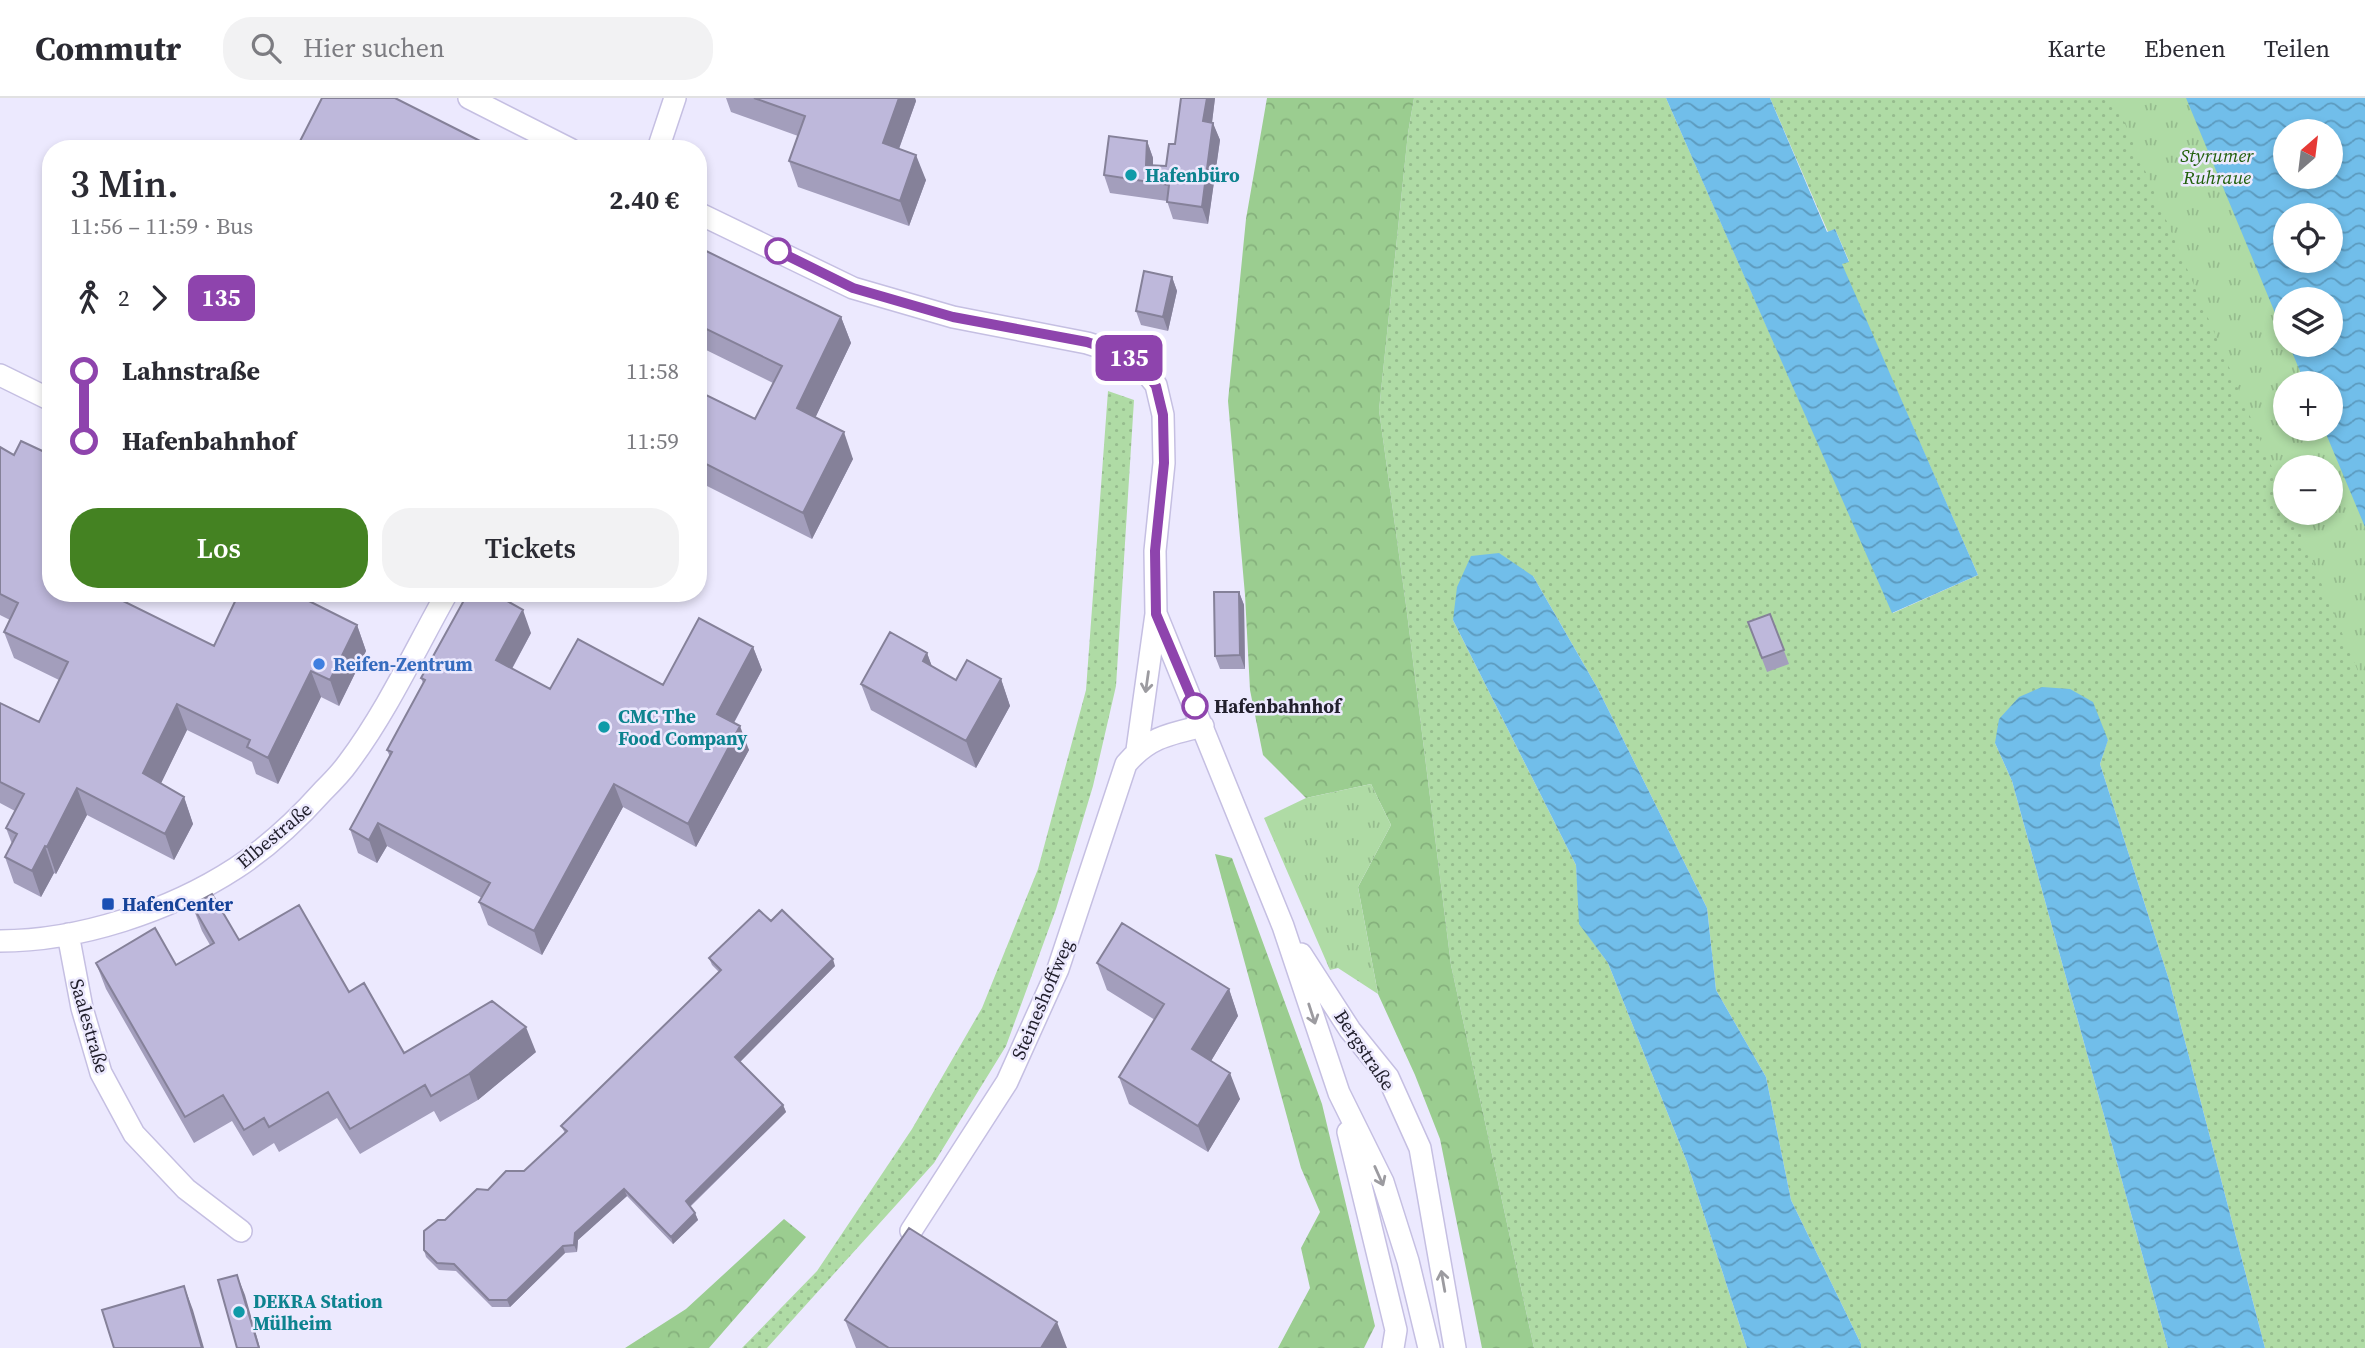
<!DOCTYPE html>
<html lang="de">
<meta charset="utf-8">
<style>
:root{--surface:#fff;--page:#f2f2f3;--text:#2b2b33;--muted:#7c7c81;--line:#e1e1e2;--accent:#448222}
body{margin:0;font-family:"Source Serif 4",serif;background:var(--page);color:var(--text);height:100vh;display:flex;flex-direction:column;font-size:26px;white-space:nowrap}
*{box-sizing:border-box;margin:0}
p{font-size:23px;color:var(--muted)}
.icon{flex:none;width:38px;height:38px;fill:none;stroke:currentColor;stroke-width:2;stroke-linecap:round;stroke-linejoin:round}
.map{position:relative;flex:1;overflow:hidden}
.side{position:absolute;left:42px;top:42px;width:665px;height:462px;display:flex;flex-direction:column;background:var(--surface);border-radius:28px;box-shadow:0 4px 10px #0003}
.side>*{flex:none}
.badge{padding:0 14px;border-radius:10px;font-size:24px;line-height:46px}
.needle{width:46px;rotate:28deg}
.tools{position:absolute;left:2273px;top:21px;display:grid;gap:14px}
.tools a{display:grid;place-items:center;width:70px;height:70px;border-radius:50%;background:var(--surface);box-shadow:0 4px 10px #0003;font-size:35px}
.map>.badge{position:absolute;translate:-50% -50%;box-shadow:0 0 0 4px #fff}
.legs{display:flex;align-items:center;gap:10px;height:77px;padding:0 28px;font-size:23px}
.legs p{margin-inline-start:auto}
.headline{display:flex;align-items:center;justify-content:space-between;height:119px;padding:0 28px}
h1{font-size:38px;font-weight:600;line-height:52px}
.primary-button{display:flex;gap:14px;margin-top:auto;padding:14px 28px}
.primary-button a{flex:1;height:80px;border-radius:28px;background:var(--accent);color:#fff;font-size:28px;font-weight:600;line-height:80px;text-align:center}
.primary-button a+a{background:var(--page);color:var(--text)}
ul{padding:0 28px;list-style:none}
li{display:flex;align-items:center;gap:24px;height:70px;font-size:26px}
li i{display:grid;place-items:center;width:10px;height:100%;margin:0 9px;background:currentColor}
li i::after{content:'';width:18px;height:18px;margin:-9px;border:5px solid;border-radius:50%;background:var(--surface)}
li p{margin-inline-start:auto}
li:first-child i{background:linear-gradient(#0000 50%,currentColor 0)}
li:last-child i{background:linear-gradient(currentColor 50%,#0000 0)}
header{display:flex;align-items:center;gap:42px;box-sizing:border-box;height:98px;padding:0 35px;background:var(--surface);border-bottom:2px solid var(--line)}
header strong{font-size:33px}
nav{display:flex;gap:38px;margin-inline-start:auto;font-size:24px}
.search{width:490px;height:63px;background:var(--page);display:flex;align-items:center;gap:18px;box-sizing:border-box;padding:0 24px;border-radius:28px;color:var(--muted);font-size:26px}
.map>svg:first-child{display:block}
</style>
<header>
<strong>Commutr</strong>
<div class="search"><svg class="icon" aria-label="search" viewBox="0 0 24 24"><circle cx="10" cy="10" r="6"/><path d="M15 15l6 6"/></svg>Hier suchen</div>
<nav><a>Karte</a><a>Ebenen</a><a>Teilen</a></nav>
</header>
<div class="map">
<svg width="2365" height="1250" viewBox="0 0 2365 1250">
<defs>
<pattern id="grass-dots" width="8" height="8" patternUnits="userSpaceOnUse" patternTransform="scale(1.75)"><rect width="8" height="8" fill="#afdba5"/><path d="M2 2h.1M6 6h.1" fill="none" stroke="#96bc8e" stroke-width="1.8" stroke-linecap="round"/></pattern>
<pattern id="forest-crowns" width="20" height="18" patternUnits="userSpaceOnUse" patternTransform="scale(1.75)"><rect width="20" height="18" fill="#9bcd90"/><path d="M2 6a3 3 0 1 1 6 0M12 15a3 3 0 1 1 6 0" fill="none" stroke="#85b07c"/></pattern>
<pattern id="park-tufts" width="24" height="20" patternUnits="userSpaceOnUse" patternTransform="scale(1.75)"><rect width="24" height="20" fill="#afdba5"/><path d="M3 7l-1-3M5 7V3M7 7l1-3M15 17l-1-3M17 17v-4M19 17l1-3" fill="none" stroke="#96bc8e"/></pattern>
<pattern id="water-waves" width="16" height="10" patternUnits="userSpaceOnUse" patternTransform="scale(1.75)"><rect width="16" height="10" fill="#71beea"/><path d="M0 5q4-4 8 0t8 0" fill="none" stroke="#5c9abe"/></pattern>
</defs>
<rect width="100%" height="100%" fill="#ece9fe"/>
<path fill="url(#grass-dots)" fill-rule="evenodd" d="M1414,0H1666L1893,515L1978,477L1841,166L1849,163L1835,131L1828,134L1770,0H2186L2286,247V331H2324L2365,429V1250H2265L2169,882L2100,666L2108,641L1995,645L2012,683L2168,1250H1861V1246L1791,1102L1766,979L1716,892L1707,810L1598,591L1533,478L1453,522L1576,767L1580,826L1608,865L1687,1064L1747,1250H1534L1451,867L1406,507L1379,312L1408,35ZM2286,369H2331V415H2286Z
M1108,293L1134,302L1116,588L1093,688L1056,811L1006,948L934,1065L767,1250H742L817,1173L912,1031L982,910L1038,771L1086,592Z"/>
<path fill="url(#forest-crowns)" d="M1267,0H1414L1408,35L1379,312L1406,507L1451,867L1534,1250H1482L1440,1041L1415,977L1378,896L1358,789L1391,727L1371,686L1306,700L1263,657L1250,592L1245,497L1228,303L1246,121Z
M1215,756L1232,760L1322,1006L1375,1228L1364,1250H1278L1310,1190L1301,1150L1320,1114L1301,1070Z
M784,1121L806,1139L709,1250H625L686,1211Z"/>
<path fill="url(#park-tufts)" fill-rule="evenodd" d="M2114,0H2313L2286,33V79H2331L2365,141V590L2292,415H2331V369H2286L2285,400ZM2286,117H2331V163H2286ZM2286,201H2331V247H2286ZM2286,285H2331V331H2286Z
M1371,686L1391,727L1358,789L1378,896L1338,870L1330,872L1264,720L1306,700Z"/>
<path fill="url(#water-waves)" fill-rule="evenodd" d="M1666,0H1770L1827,134L1835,131L1849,164L1842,166L1978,477L1892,515Z
M2186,0H2365V429L2324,331H2331V285H2305L2289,247H2331V201H2286L2285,239ZM2286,33H2331V79H2286ZM2286,117H2331V163H2286Z
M1499,455L1533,478L1598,591L1707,810L1716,892L1766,979L1791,1102L1861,1246V1250H1747L1687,1064L1608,865L1579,826L1576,767L1453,522L1457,489L1471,458Z
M2042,589L2070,591L2093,604L2108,642L2100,666L2169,882L2265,1250H2168L2012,683L1995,645L1999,621L2019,599Z"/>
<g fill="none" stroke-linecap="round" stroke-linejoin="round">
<defs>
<path id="minor" d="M469,0L570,51
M658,51L675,0
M698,115L853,190L953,219L1087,245L1122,256L1140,267L1156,287L1163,317L1164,365L1155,453L1156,516L1137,652
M0,277L51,302
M1157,518L1283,828L1339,995L1383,1084L1408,1163L1429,1250
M68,836L82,910L101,975L134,1036L186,1091L241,1133
M0,843C79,843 170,813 236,770C268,749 298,721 323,693C332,684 341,675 348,665C387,613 415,552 447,495
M1301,856L1350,932L1388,979L1420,1050L1455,1250
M1348,1034L1396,1232L1393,1250
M911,1133L1007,984L1058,871L1126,666C1149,639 1170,636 1203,628"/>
</defs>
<use href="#minor" stroke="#c5bfe2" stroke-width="24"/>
<use href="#minor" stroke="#fff" stroke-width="21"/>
</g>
<path fill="#a39ebc" d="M726,0H915L916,3L899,51L926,82L909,128L798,89L789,63L798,38L731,14Z
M1181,0H1215L1212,24L1220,42L1208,126L1173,121L1167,103L1110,95L1104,77L1147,43L1153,60V67L1166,68L1175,46Z
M698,149L841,219L851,245L815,320L853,361L812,441L707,388L704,395L698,392V293L755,321L773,285L698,248Z
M1172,179L1177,193L1168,233L1141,227L1136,213Z
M0,349L121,502L214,548L357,527L366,553L339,608L321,599L278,686L256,676L252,664L187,632L160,686L184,699L193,726L174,762L87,717L56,776L54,775L41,799L14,785L5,759L12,746L6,730L15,713L0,705V605L39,624L59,582L14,560L4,534L10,522L0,517Z
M1239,494L1244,507L1245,571H1220L1215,558Z
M1770,516L1789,566L1767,574L1748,524Z
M531,535L512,571L550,591L663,587L753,549L762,572L734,625L749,652L696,749L623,709L542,857L488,827L479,804L482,800L387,748L377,765L358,755L350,731L390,659L387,652L423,585L421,580Z
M927,555L932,569L956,582L1001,581L1010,608L976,670L871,612L861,586Z
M192,807L239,842L349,894L404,955L536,954L478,1002L440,1024L434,1013L360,1056L337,1020L279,1054L274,1045L253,1058L232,1023L194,1045L106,891L96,865L176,867L210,847L202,833Z
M771,823L835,868L740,964L783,1007L786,1014L690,1109L695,1115L698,1122L673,1146L627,1098L578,1142L577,1154L565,1155L510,1209H492L456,1173L439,1172L426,1159L424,1152L445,1122L488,1092L524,1073L565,1035L561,1028L719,874L712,867L709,860Z
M1097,865L1229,891L1238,918L1211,963L1240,1001L1208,1054L1129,1006L1119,979L1155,922L1107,892Z
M845,1222L1067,1250H856Z"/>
<path fill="#858199" d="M899,0H915L916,3L892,70L883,45Z
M1207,0H1215L1210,41L1203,23Z
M1213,25L1220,42L1208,126L1202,109Z
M1147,43L1153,60V84L1146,67Z
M916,57L926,82L909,128L900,103Z
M1172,179L1177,193L1168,233L1163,219Z
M841,219L851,245L807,337L797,310Z
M844,334L853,361L812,441L803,415Z
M698,363L707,388L704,395L698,378Z
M1239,494L1244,507L1245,571L1240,557Z
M104,495H124L113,519Z
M523,512L531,535L504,585L496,562Z
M357,527L366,553L339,608L330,582Z
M753,549L762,572L726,639L717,616Z
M927,555L937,582L923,563Z
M311,573L321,599L278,686L268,660Z
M1001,581L1010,608L976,670L966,643Z
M177,606L187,632L153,702L143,675Z
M740,628L749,652L696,749L688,726Z
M614,686L623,709L542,857L534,833Z
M77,690L87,717L56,776L47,749Z
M184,699L193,726L174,762L165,736Z
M378,725L387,748L377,765L369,742Z
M45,748L54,775L41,799L32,773Z
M833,861L835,868L738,966L735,959Z
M1229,891L1238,918L1202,978L1192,951Z
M526,929L536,954L478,1002L469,976Z
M1230,975L1240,1001L1208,1054L1198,1028Z
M783,1007L786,1014L688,1110L686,1103Z
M624,1091L627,1098L578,1142L577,1154L574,1147L575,1135Z
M695,1115L698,1122L673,1146L671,1139Z
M563,1148L565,1155L510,1209L507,1202Z
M237,1177L245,1197L260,1250H259Z
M184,1188L193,1212L204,1250H202Z
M1057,1224L1067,1250H1041Z"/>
<path fill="#beb8db" stroke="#858199" stroke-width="2" d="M322,0H395L496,51H296Z
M754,0H899L883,45L916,57L900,103L789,63L805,18Z
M1181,0H1207L1203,23L1213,25L1202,109L1167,104L1169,87L1104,77L1109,38L1147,43L1146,67L1166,68L1169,46H1175Z
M698,149L841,219L797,310L844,334L803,415L698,362V293L755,321L782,268L698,227Z
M1144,173L1172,179L1163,219L1136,213Z
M21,343L51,357V495H107L214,548L239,495H293L357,527L330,582L311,573L268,660L247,649L250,642L177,606L143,675L184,699L165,736L77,690L47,749L45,748L32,773L5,759L17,736L6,730L24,696L0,684V605L39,624L68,564L4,534L18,505L0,496V349L14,357Z
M1214,494H1239L1240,557L1215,558Z
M468,495H493L523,512L496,562L550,591L578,541L663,587L699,520L753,549L717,616L740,628L688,726L614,686L534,833L479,804L490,785L378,725L369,742L350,731L392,654L387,652L425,582L421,580Z
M1770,516L1784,552L1762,560L1748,524Z
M890,534L927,555L923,563L956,582L967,562L1001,581L966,643L861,586Z
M212,796L239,842L299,807L349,894L364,885L404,955L492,903L526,929L469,976L431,998L425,987L350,1031L328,994L269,1029L264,1020L244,1032L223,997L185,1019L96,865L155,830L176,867L214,845L192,807Z
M759,812L771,823L782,812L833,861L735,959L783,1007L686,1103L695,1115L671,1139L624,1091L575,1135L574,1147L563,1148L507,1202H489L454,1166L437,1165L424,1152V1133L438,1122H445L477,1091L488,1092L506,1073H524L567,1033L561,1028L721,872L709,860Z
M1122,825L1229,891L1192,951L1230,975L1198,1028L1119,979L1164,906L1097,865Z
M909,1130L1057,1224L1041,1250H889L845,1222Z
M237,1177L259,1250H237L218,1182Z
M184,1188L202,1250H114L102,1212Z"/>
<defs><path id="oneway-shaft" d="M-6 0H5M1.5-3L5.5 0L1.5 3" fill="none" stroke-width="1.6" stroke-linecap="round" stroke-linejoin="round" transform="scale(1.75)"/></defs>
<g stroke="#9c9ba0">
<use href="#oneway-shaft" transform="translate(1147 584) rotate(98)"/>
<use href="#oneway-shaft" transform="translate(1312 916) rotate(72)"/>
<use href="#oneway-shaft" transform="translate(1379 1078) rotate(66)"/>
<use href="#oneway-shaft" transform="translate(1443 1183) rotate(-100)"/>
</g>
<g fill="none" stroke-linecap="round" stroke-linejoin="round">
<defs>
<path id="line-1" d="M778,153L853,190L953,219L1087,244L1122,256L1140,267L1156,288L1163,317L1164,365L1155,453L1156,516L1195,608"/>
</defs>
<use href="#line-1" stroke="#fff" stroke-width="16"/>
<use href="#line-1" stroke="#8e44ad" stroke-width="10"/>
</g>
<g fill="#0f9aa8" stroke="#ece9fe" stroke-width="2.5">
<circle cx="1131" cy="77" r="7"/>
<circle cx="604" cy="629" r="7"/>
<circle cx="239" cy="1214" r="7"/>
</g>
<g fill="#fff" stroke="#8e44ad" stroke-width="3.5">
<circle cx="778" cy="153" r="12"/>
<circle cx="1195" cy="608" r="12"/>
</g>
<circle fill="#3f7fe0" stroke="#ece9fe" stroke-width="2.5" cx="319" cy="566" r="7"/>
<rect fill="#1a4fb4" stroke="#ece9fe" stroke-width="2.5" x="101" y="799" width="14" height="14" rx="3.5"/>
<g text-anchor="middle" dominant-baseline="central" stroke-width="5" stroke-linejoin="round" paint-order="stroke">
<g font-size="19" font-style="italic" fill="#21600c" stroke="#ece9fe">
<text x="2217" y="57">Styrumer<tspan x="2217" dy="22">Ruhraue</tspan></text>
</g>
<g font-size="19" font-weight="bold" fill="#0d838f" stroke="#ece9fe" text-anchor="start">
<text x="1145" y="77">Hafenbüro</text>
<text x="618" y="618">CMC The<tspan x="618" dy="22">Food Company</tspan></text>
<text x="253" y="1203">DEKRA Station<tspan x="253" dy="22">Mülheim</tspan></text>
</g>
<g font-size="19" font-weight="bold" fill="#366cbe" stroke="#ece9fe" text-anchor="start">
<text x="333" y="566">Reifen-Zentrum</text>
</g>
<g font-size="19" font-weight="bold" fill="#22202d" stroke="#ece9fe" text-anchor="start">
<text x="1214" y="608">Hafenbahnhof</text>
</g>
<g font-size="19" fill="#22202d" stroke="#ece9fe">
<text transform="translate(274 737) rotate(-40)">Elbestraße</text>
<text transform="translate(1042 901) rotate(-67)">Steineshoffweg</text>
<text transform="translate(90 928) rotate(74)">Saalestraße</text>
<text transform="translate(1365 952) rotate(56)">Bergstraße</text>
</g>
<g font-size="19" font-weight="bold" fill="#164399" stroke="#ece9fe" text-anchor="start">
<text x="122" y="806">HafenCenter</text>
</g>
</g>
</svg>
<div class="tools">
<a><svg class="needle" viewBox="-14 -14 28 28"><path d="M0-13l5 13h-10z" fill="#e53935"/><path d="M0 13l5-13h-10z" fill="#7c7c81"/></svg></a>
<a><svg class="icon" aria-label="locate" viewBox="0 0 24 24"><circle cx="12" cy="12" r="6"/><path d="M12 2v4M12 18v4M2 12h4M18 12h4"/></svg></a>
<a><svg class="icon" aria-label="layers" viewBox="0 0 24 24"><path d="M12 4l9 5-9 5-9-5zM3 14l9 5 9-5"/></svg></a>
<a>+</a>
<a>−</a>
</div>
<b class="badge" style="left:1129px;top:260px;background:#8e44ad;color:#fff">135</b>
<section class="side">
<div class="headline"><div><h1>3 Min.</h1><p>11:56 – 11:59 · Bus</p></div><b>2.40 €</b></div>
<div class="legs"><svg class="icon" aria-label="walk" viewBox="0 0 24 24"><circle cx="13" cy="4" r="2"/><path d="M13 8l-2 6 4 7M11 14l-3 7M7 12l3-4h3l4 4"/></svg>2<svg class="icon" aria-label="forward" viewBox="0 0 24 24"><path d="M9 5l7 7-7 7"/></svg><b class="badge" style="background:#8e44ad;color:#fff">135</b></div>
<ul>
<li><i style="color:#8e44ad"></i><b>Lahnstraße</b><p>11:58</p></li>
<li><i style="color:#8e44ad"></i><b>Hafenbahnhof</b><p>11:59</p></li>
</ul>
<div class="primary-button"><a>Los</a><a>Tickets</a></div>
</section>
</div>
